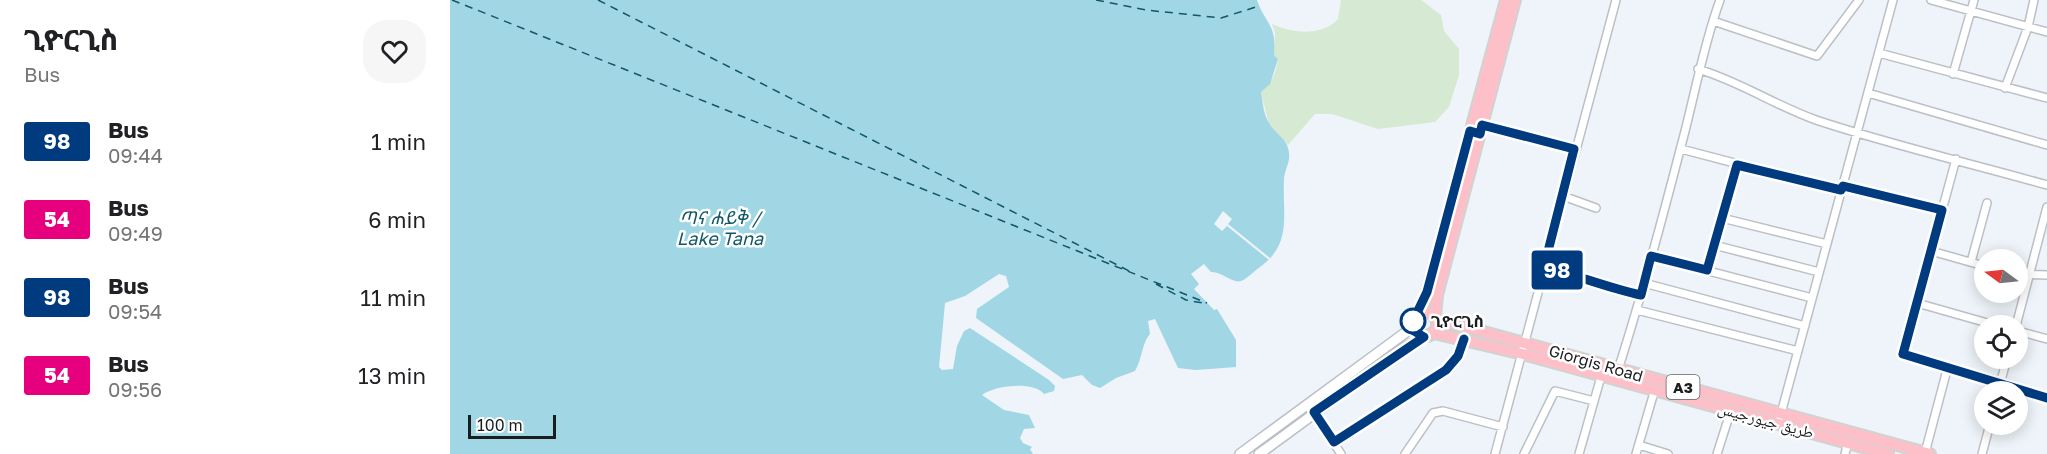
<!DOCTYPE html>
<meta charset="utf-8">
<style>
:root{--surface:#fff;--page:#f6f6f6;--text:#202124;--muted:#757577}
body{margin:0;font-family:"Golos Text","Noto Naskh Arabic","Noto Sans Ethiopic",sans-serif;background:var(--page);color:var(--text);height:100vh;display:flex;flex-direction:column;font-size:22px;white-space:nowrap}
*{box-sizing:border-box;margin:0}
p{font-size:20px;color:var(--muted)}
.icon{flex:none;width:33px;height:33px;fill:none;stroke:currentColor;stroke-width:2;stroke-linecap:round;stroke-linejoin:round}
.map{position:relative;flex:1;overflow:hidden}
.panel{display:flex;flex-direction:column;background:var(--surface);width:450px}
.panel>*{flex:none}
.badge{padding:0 12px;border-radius:4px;font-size:21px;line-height:39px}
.needle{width:39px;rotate:285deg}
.tools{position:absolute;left:1524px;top:249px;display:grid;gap:12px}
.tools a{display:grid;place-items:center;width:54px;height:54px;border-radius:50%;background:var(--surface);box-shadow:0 3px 15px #0003;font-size:30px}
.scale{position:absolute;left:18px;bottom:15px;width:88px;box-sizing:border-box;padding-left:6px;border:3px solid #1b1d1f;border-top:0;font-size:16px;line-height:21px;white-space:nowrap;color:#1b1d1f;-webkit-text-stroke:4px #fff;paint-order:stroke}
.map>.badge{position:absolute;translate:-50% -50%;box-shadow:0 0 0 3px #fff}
.round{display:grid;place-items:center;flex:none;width:63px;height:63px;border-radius:24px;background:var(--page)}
.summary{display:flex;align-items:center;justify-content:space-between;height:102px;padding:0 24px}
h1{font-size:28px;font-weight:800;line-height:45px}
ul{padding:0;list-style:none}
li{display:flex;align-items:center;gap:18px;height:78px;padding:0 24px}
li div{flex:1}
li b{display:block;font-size:22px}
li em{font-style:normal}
li .badge{min-width:66px;font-weight:700;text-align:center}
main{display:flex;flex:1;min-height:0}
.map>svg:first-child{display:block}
</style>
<main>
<section class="panel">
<div class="summary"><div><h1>ጊዮርጊስ</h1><p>Bus</p></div><a class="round"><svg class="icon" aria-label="heart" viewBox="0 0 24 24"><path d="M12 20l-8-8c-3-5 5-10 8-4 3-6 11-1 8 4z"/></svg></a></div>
<ul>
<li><span class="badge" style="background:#003b80;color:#fff">98</span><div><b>Bus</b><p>09:44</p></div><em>1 min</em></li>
<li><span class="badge" style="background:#e6007e;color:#fff">54</span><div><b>Bus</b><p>09:49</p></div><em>6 min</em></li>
<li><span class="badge" style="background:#003b80;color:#fff">98</span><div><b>Bus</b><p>09:54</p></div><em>11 min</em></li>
<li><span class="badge" style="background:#e6007e;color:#fff">54</span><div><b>Bus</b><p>09:56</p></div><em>13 min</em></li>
</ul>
</section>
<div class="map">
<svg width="1597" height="454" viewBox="0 0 1597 454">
<rect width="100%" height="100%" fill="#eef4f9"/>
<path fill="#d6e9d2" d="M891,0H971L991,15L994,31L1009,49V75L999,107L985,122L928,129L882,114H865L838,145L819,125L811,92C822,83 826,73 828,59L824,55L825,33L822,24C841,33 872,37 888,19Z"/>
<path fill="#a1d6e5" d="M0,0H807C815,24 827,24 824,55L828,59L820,84L811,92C813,102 813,114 819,123C824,133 835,137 838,148C842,161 835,167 834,179C832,215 843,243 810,267C804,271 797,279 791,281C783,284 771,271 761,272L754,264L741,274L749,284L744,289L764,310L767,309L786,340V367L746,370L728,368L705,319L698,321L700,334C692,342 692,360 685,371L666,378L650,388L642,385L632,375L613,379L526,318L527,309L559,287L556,276L549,274L515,296L495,303L489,367L492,370L503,369L507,346L514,331L520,328L599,380L605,386L604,391L594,394C584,381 545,385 532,395L554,410L579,415L585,428L574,429L570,438L573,443L582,447L580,449L583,454H0Z"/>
<path fill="#eef4f9" d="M773,211L782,219L778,224L820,258L819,260L777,226L772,231L764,224Z"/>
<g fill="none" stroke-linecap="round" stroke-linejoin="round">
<path stroke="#115868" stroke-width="1.5" stroke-dasharray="8 6" stroke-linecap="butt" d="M2,0L757,303
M148,0L685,274
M646,0L696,10L771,18L809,6
M706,284L736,300L753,303"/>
<defs>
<path id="minor" d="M1481,0L1597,32
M1263,21L1367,56L1409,0
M1429,53L1597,98
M1248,69C1291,82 1324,105 1366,120C1441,145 1520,163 1597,185
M1503,74L1524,0
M1555,88L1578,27L1584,0
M1418,93L1597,145
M1032,125L1124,149
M1231,149L1391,191
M1506,159L1453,354L1551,382L1597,398
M1393,186L1492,211
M1113,196L1146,208
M1272,218L1377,244
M1264,245L1369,272
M1481,251L1534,266
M1201,256L1362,298
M1521,262L1537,203
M1094,267C1127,275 1158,288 1191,295
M1257,270L1287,165
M1568,274L1597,275
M1194,283L1355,326
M1467,303L1548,326
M1187,310L1348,351
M1566,326L1597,207
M1568,331L1597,339
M1168,370C1191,298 1211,224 1230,150C1244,100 1252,49 1270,0
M1548,392L1557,358
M858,404L891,454
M1330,417L1443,0
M884,442L996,370L1008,356L1014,338
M1189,445L1218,454
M1475,453L1498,366
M955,454L983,413L993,411L1053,427
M1045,454L1166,0
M1074,454L1105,391L1144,401
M1129,454L1154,366
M1186,454L1205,389
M1267,454L1281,410
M1395,454L1398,442
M1532,454L1540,424"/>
<path id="secondary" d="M790,454L963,327
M809,454L954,348L974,337"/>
<path id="trunk" d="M963 324a12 12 0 1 1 24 0a12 12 0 1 1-24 0Z
M969,314L977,292L1056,0
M985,316L987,295L1065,0
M986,319L1480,454
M984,333L1073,354L1438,454"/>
</defs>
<use href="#minor" stroke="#bbc0c6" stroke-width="10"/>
<use href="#secondary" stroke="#bbc0c6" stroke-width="12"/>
<use href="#trunk" stroke="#d1d2d2" stroke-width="14"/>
<use href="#minor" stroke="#fff" stroke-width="7"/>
<use href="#secondary" stroke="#fff" stroke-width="9"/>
<use href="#trunk" stroke="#fec0c8" stroke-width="10"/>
</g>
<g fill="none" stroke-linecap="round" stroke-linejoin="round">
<defs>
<path id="line" d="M1014,339L1008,356L996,370L884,442L864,412L974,337L964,331L963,321L977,292L1020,131L1030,134L1032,125L1124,149L1094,267C1127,275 1158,288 1191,295L1201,256L1257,270L1287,165L1391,190L1393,186L1492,210L1453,354L1597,398"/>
</defs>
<use href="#line" stroke="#fff" stroke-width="14"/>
<use href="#line" stroke="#003b80" stroke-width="9"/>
</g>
<circle fill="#fff" stroke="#003b80" stroke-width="3" cx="963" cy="321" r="12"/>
<g text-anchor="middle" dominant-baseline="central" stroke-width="5" stroke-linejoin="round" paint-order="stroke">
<rect fill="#fff" stroke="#5f6162" stroke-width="1.5" x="1216.5" y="375" width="33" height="24" rx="4.5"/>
<g font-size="15" font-weight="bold" fill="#1b1d1f">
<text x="1233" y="387">A3</text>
</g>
<g font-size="16" font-weight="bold" fill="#1b1d1f" stroke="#fff" text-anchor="start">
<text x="981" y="321">ጊዮርጊስ</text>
</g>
<g font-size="16" fill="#1b1d1f" stroke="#fff">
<text transform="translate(1146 363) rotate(16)">Giorgis Road</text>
<text transform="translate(1316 420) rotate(15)">طريق جيورجيس</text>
</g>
<g font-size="18" font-style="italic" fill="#115868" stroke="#fff">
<text x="270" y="217">ጣና ሐይቅ /<tspan x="270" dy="21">Lake Tana</tspan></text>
</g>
</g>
</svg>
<div class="tools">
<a><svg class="needle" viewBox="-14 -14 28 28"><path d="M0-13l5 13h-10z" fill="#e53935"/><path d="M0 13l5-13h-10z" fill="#757577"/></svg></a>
<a><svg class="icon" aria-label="locate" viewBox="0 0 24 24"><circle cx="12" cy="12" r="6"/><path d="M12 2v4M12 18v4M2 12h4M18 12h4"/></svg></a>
<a><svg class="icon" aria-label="layers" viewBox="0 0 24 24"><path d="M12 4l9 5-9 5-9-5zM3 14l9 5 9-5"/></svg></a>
</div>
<div class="scale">100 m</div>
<b class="badge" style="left:1107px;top:270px;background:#003b80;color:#fff">98</b>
</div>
</main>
